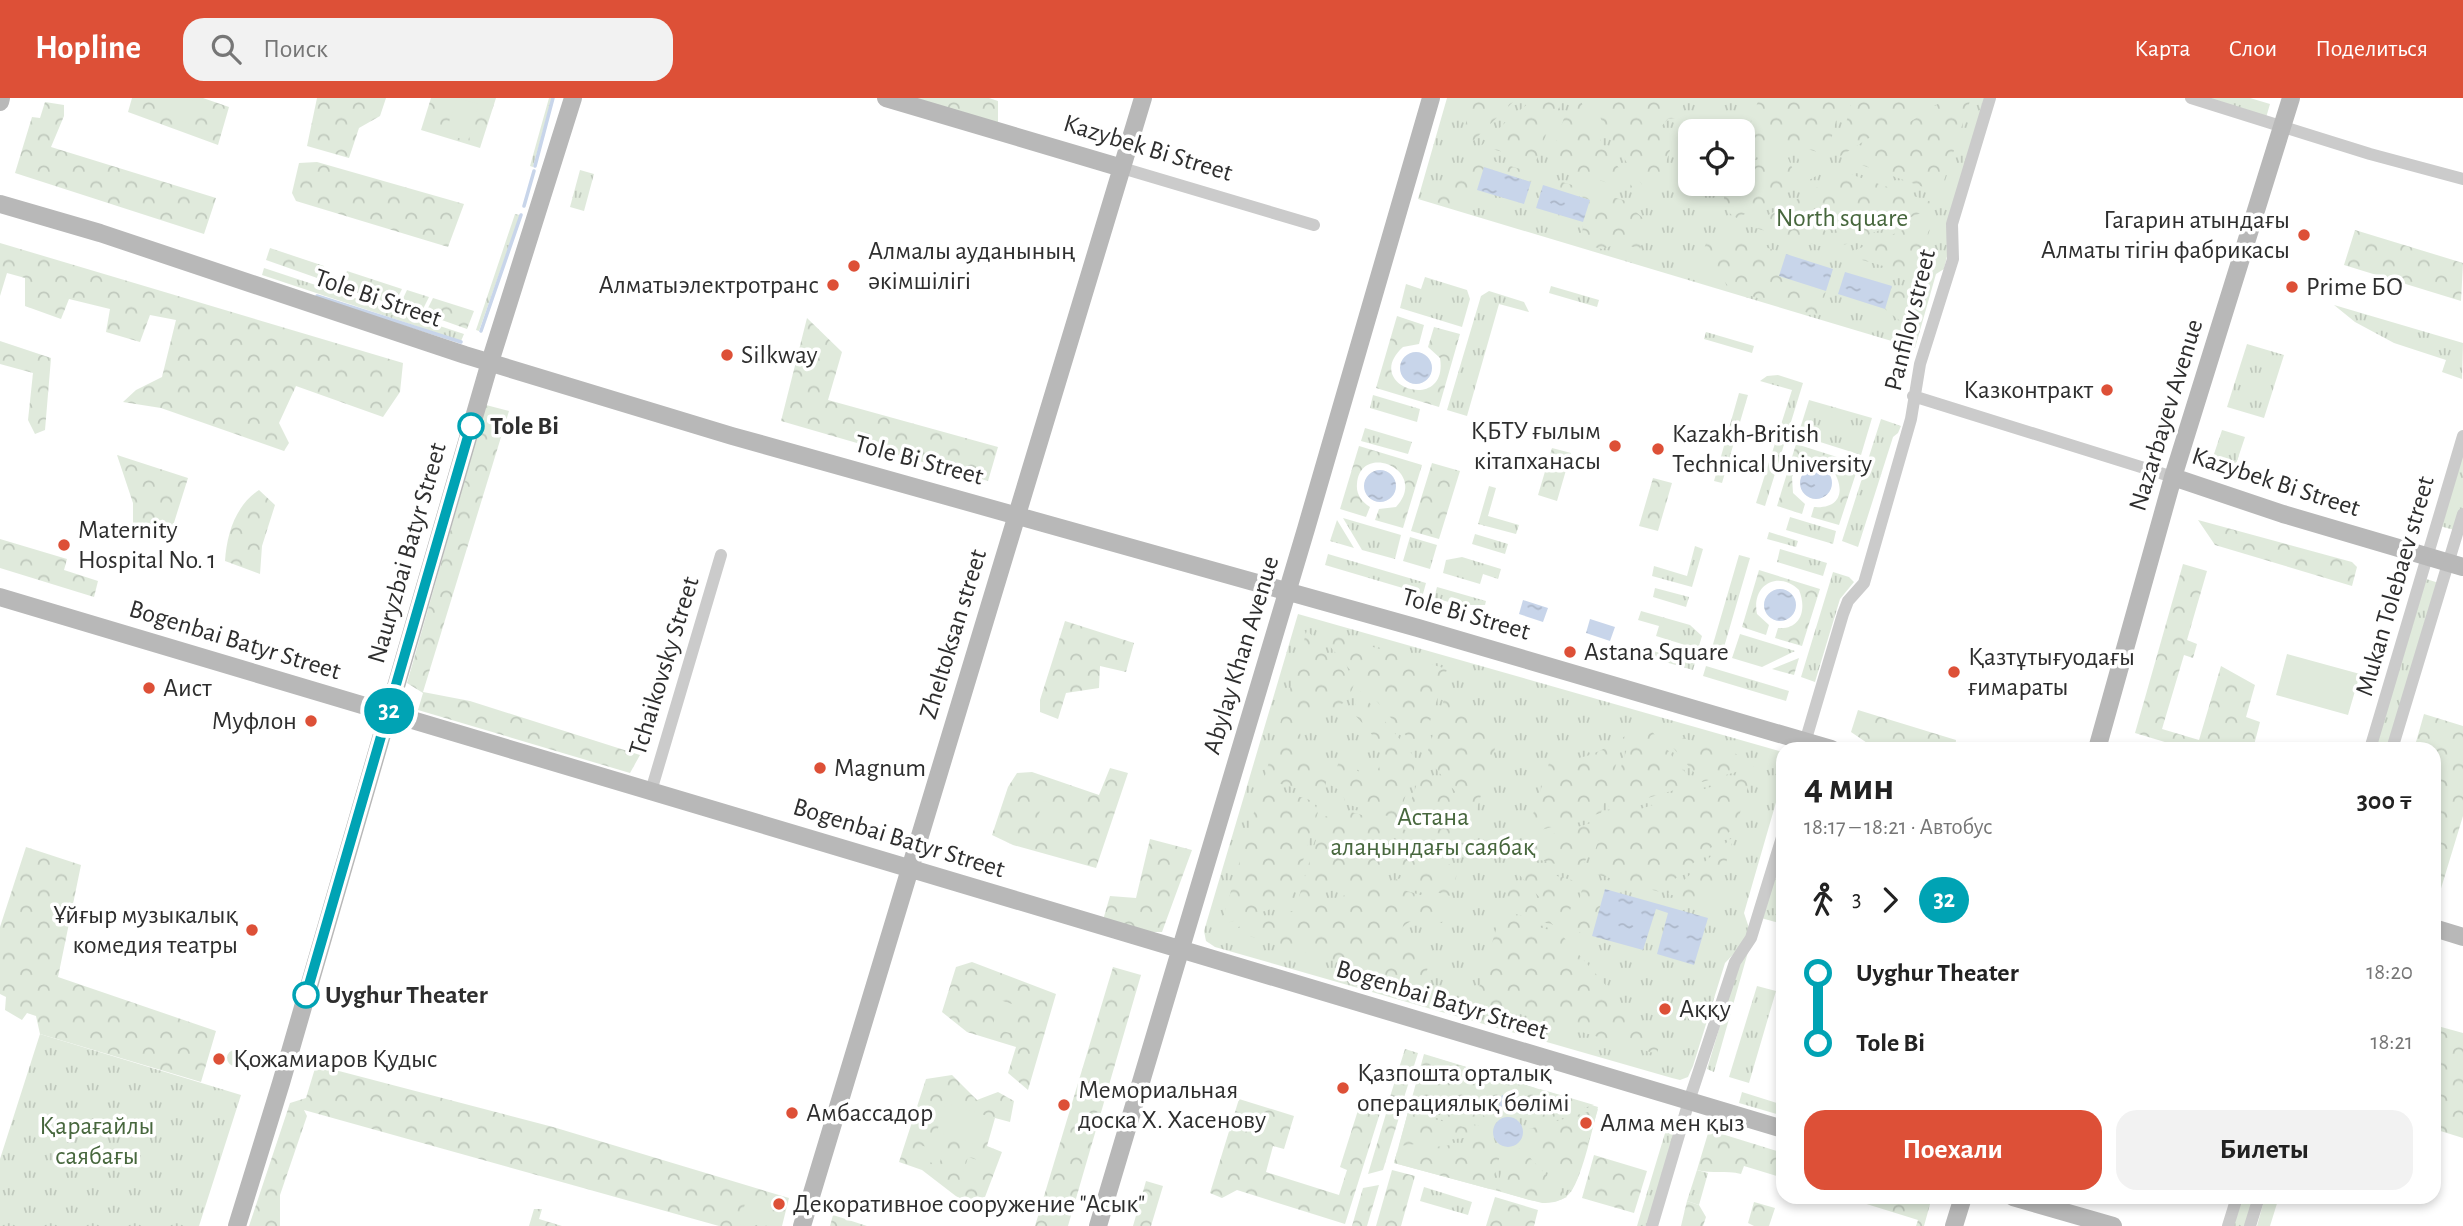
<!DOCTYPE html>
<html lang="ru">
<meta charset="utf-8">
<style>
:root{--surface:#fff;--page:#f2f2f2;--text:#222;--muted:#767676;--accent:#dd5037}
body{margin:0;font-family:"Alegreya Sans",sans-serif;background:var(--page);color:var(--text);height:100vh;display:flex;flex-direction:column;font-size:26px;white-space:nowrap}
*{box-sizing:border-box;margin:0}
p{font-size:23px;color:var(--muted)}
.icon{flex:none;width:38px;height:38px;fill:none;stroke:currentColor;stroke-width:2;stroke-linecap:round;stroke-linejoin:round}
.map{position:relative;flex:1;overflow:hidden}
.details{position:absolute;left:1776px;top:644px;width:665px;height:462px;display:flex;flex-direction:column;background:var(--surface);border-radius:21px;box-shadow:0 4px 10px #0003}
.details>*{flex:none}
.badge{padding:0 14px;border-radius:23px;font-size:24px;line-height:46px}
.buttons{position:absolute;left:1678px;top:21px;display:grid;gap:14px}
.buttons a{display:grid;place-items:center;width:77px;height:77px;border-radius:14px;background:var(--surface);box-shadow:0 4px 10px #0003;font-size:35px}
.map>.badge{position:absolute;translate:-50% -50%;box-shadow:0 0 0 4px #fff}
.legs{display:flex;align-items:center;gap:10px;height:77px;padding:0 28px;font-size:23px}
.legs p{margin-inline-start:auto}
.overview{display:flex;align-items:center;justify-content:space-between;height:119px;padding:0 28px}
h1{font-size:38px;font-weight:600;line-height:52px}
.primary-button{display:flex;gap:14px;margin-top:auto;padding:14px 28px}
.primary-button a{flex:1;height:80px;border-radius:21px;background:var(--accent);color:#fff;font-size:28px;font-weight:600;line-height:80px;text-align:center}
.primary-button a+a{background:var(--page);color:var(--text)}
ul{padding:0 28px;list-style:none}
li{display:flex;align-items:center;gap:24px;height:70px;font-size:26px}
li i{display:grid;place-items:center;width:10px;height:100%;margin:0 9px;background:currentColor}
li i::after{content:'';width:18px;height:18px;margin:-9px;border:5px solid;border-radius:50%;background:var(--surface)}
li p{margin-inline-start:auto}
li:first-child i{background:linear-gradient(#0000 50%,currentColor 0)}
li:last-child i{background:linear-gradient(currentColor 50%,#0000 0)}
header{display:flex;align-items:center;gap:42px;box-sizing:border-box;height:98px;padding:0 35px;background:var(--accent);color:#fff}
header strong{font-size:33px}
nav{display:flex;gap:38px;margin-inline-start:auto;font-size:24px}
.search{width:490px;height:63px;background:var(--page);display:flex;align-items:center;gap:18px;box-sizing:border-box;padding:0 24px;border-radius:21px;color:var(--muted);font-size:26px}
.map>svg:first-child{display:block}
</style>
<header>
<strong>Hopline</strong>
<div class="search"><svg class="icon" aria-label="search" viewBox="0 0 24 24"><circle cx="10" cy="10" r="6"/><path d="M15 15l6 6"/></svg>Поиск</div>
<nav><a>Карта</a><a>Слои</a><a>Поделиться</a></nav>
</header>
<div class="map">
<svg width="2463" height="1128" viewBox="0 0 2463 1128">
<defs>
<pattern id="grass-tufts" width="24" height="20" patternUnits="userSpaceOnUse" patternTransform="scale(1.75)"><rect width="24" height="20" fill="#e0eadc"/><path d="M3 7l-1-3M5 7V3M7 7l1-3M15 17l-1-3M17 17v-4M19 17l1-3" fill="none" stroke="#c0c9bd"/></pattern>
<pattern id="forest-crowns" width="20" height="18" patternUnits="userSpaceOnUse" patternTransform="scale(1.75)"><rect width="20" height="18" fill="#e0eadc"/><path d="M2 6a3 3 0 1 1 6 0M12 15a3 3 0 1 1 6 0" fill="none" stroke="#c0c9bd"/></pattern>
<pattern id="water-ripples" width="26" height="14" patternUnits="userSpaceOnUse" patternTransform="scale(1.75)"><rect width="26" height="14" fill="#c8d5ea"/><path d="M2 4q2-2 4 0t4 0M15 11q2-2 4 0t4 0" fill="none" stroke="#acb7c9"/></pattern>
</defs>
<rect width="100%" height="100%" fill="#fff"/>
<path fill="url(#grass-tufts)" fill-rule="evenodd" d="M549,0H552L533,69L530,68Z
M1447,0H1985L1944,171L1936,176L1915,250L1418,101ZM1690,33H1743V86H1690Z
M2191,0H2250L2270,6L2265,23Z
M580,72L594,76L584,113L570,109Z
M515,116L520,117L479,233L476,232Z
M264,170L464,236L461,243L262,177Z
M1425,179L1467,192L1470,201L1462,229L1400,210L1406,186L1421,191Z
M1551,188L1599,202L1597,209L1549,195Z
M1489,193L1524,204L1529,214L1499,206L1467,318L1447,312L1481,198Z
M2334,207L2463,245L2462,281L2442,274L2446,262L2394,245L2355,224Z
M1706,234L1754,248L1752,255L1704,241Z
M2247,246L2284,257L2264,320L2227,309Z
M1778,277L1803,285L1765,408L1756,405L1792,292L1760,283L1767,278Z
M1739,295L1748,297L1722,385L1714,383Z
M1373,297L1420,311L1417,324L1370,310Z
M1809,302L1872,320L1861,357L1798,337Z
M1881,321L1901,328L1898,335L1893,339L1858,449L1842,443Z
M1365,330L1412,344L1408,356L1361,343Z
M2222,332L2245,339L2236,366L2213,359Z
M2463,338V416L2458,433L2436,427Z
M1489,388L1496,390L1488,418L1519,427L1516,436L1478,426Z
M1790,419L1836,433L1833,446L1786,432Z
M1343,420L1401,437L1395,461L1362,452Z
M1337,422L1354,450L1330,443Z
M1769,434L1798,443L1796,449L1767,441Z
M1475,436L1508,446L1505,456L1472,446Z
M1410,439L1437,447L1430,471L1403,463Z
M1695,448L1703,451L1692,489L1652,478L1654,468L1687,478Z
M1780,451L1827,465L1823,478L1777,464Z
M1328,456L1426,485L1423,496L1325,467Z
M1739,457L1750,460L1722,556L1711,553Z
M1462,459L1501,471L1498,481L1483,476L1480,486L1443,475L1446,462Z
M1833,474L1849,479L1854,484L1840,501L1815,584L1801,579Z
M2420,479L2442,486L2392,651H2370Z
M1437,489L1486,503L1485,507H1460L1434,500Z
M1655,490L1689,499L1686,509L1653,499Z
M1641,513L1690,527L1702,538L1698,551L1656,538L1659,528L1638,522Z
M1298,516L1783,654V680L1744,815L1749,830L1746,843L1725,865L1693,968L1688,979L1680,982L1672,980L1215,849L1206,843L1204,833Z
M1740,536L1795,553L1762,569L1732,560Z
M1643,550L1695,565L1693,572L1641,557Z
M1706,568L1789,593L1786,603L1703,578Z
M1783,749V826L1761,820Z
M1748,854L1714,974L1707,971L1740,861Z
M1757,888L1776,893L1749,985L1729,979Z
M40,936L241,997L199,1128H0V1061Z
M227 960a8 8 0 1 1 16 0a8 8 0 1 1-16 0Z
M1424,956L1598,1009C1593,1028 1581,1086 1568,1097C1560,1104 1552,1105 1542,1105L1394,1065Z
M1742,994L1783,1007V1018L1739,1005Z
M1669,1022L1677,1025L1647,1128H1637Z
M1697,1072L1708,1075L1699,1107L1687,1103Z
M1424,1089L1472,1104L1468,1117L1420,1103Z
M2237,1099H2259L2250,1128H2228Z
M2265,1099H2279L2270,1128H2257Z"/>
<path fill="url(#forest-crowns)" d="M132,0H203L229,9L218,47L128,14Z
M317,0H386L380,18L359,30L349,60L307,48Z
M431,0H496L480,50L421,32Z
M901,0H989L998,3V30Z
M1474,0H1517L1472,44L1461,40Z
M1536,0H1565L1552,21L1536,63L1481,48L1513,17Z
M1576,0H1580C1592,35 1615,64 1636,94L1549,66L1564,20Z
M1591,0H1685L1679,20L1668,21L1659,31L1661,44L1670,52L1658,90L1645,91L1610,40Z
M1759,0H1842L1827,57L1798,48L1754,50L1745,42Z
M1853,0H1932L1839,59L1837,57Z
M1947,0H1971L1940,95L1856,65L1859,57Z
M45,4L64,7V18L51,49L216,100L204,136L15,75L32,19L40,20Z
M1473,57L1534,75L1531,84L1484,70L1477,92L1451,109L1433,103L1451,78Z
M1787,58L1800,88L1737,120C1722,113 1722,100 1727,86H1743V74L1750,71L1755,62Z
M1797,58L1822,64L1818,77L1809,82Z
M317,64L464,106L448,149L296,103L292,95L299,65Z
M1847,75L1940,107L1844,147L1814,91Z
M1545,79L1633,105L1636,114L1649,125L1640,151L1620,145L1602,151L1582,146L1583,124L1590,102L1543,87Z
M1805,97L1833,147L1827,150L1748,128Z
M1934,119L1915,177L1848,158L1846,156Z
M2355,132L2463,165L2461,203L2344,167Z
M1729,137L1786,156L1779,178L1826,193L1819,218L1731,192L1719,176L1698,169L1707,142L1724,141Z
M0,145L403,265L400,294L383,319L296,288L279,325L289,345L284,353L161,310L123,304L136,292L162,279L176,222L150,217L140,244L106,234L110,211L69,201L61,221L25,208V180L7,175L0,198Z
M270,150L324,168L320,181L266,162Z
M347,173L402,191L394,207L341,189Z
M1892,188L1913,195L1904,226L1885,211Z
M407,192L429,199L421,215L399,209Z
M433,200L474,213L467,231L425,216Z
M1397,218L1424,227L1419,246L1403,249C1360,288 1449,317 1440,260L1428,249L1434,229L1460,236L1439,309L1376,290Z
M807,220L842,254L828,302L998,349L988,383L781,323Z
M0,243L51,260L45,332L35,336L28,322L33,275L0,266Z
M486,307L509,313L423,594L470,603L640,657L630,675L418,612L423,595L407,585Z
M1796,346L1859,366L1839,427L1811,419L1814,409C1872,413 1817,322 1792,379L1793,395L1805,406L1802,416L1777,408Z
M1359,348L1422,367L1403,430L1375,422L1379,411L1396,409C1430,372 1360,343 1357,386C1356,396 1361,403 1370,409L1366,419L1340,411Z
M1552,350L1571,355L1557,403L1538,397Z
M117,357L188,380L172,431L133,429V405Z
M1432,365L1460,373L1439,441L1411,433Z
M1653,380L1672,385L1658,433L1639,428Z
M259,392L275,407L262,448L260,476L225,463C227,436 235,408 259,392Z
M2198,422L2352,464L2357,469L2352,488L2215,447Z
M0,441L67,461L64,472L98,483L94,499L0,470Z
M2183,466L2207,473L2187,542L2197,546L2193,560L2184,557L2162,631L2199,642L2221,568L2255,587L2246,619L2260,624L2253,651H2228L2212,646L2207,651H2188L2135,635Z
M1759,472L1820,491L1802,548L1775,540L1778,530C1801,532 1807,511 1799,492C1778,472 1751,487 1757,516L1769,527L1766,537L1742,529Z
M1065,523L1134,545L1126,574L1100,568L1099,590L1066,595L1058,621L1040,614V602Z
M1307,532L1354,586C1343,623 1309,610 1300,631C1299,649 1317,662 1329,674L1325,688L1315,696L1264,681Z
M1316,532L1447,571L1420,654Z
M1799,560L1794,577L1772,571Z
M1449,585C1460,616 1468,628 1497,644L1475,717L1426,659Z
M1359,592L1417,662L1398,721L1346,706L1342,694L1331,687L1341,657C1350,665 1360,680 1373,677C1396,656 1367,631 1353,615Z
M1858,612L1956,642L1955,651H1876L1851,634Z
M2424,616L2463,628V718L2439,797L2434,795V651H2414Z
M1635,626L1650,631L1695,686L1607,712Z
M1659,633L1743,658L1754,666L1753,669L1702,684Z
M1625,638L1601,715L1527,736L1549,665C1577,663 1602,655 1625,638Z
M1423,668L1472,726L1463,753L1454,756L1404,723Z
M1110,670L1128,675L1096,770L1013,747L992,737L1008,689L1017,675L1032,674L1099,697Z
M1752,676L1736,728L1660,794L1588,774L1605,722Z
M1262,687L1313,703L1318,714L1290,805L1221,827Z
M1344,712L1397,727L1380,779L1298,802L1323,718L1336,719Z
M1598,723L1582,773L1521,757L1525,744Z
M1402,730L1447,759L1388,776Z
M1734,738L1713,808L1668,796Z
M1150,741L1192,752L1162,834H1146L1103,822L1110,798L1136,800Z
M26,749L81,767L58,879L216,933L201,984L40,936L36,918L27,915L22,922L5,912L6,899L0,896V829Z
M1455,765L1460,767L1450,798L1394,782Z
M1517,767L1579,784L1565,828L1515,772Z
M1513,780L1553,827L1502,812Z
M1584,785L1605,791L1592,838L1570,832Z
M1383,786L1448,805L1442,825C1427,822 1413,817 1402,830C1403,847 1417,852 1432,857L1422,888L1228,832Z
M1500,818L1560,835L1659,948L1657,956L1475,903Z
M972,864L1056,896L1028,992L1008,975L1016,949L967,934L942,914L956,869Z
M1113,869L1141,877L1068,1128H1035Z
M2434,927L2463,935V1040L2434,1031Z
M1405,951L1418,955L1402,1006L1389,1002Z
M1424,958L1490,1024L1487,1030L1410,1009Z
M1432,959L1502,980L1492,1018Z
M316,967L553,1029L789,1100L782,1128H719L304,1012L307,1018L280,1097V1128H249L290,1005L306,1000Z
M952,977L977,1002L998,994L1014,1003L1010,1024L995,1020L987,1048L1002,1054L985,1099L961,1102L922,1072L899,1064L926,981Z
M1507,981L1535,990L1531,1005L1502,997Z
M1540,991L1594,1007L1530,1026Z
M1239,1001L1294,1018L1284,1051L1273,1048L1266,1074L1339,1097L1347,1072L1340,1069L1360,1006L1381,1012L1345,1126L1237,1092L1222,1100L1210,1095Z
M1388,1009L1401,1013L1383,1072L1368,1076Z
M1598,1011L1578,1079L1571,1094L1525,1047L1530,1037L1529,1031Z
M1408,1014L1487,1035L1488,1037L1399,1048Z
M1709,1032L1783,1055V1080L1744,1068L1741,1076C1726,1072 1712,1076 1697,1072Z
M1489,1042L1501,1054L1490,1091L1394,1065L1397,1054Z
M1521,1050L1567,1099C1544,1111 1519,1098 1496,1092L1507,1055Z
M1594,1057L1647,1073L1634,1115L1582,1100Z
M1392,1072L1415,1078L1401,1128H1376Z
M1146,1083L1163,1088L1151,1128H1133Z
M1379,1087L1367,1128H1352L1363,1090Z
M1495,1099L1538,1112L1534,1128H1486Z
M1844,1099H1932L1924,1128H1916L1918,1122Z
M1687,1103L1699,1107L1706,1119L1703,1128H1681Z
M1754,1104L1775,1110L1769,1128H1754L1748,1125Z
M534,1111H542L539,1121L562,1128H529Z
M833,1117L867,1128H830Z"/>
<path fill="#e0eadc" d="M174,0H183L199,5L192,27L168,19Z
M457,0L479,6L468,43L445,36Z
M2287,556L2360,576L2348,617L2276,597Z
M1043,703L1061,708L1052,738L1034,732Z
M1000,902L1018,908L1010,935L992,930Z
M945,1005L991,1019L982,1048L937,1034Z
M920,1047L943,1054L939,1067L916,1060Z
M968,1059L981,1063L974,1086L961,1083Z
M745,1106L774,1115L770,1128L739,1126Z"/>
<path fill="url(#water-ripples)" d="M1484,69L1531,84L1524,106L1477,92Z
M1543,87L1590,102L1583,124L1536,110Z
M1786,156L1833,171L1826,193L1779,178Z
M1845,174L1892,188L1885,211L1838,196Z
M1400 270a16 16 0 1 1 32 0a16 16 0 1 1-32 0Z
M1800 385a16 16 0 1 1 32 0a16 16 0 1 1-32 0Z
M1364 388a16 16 0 1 1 32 0a16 16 0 1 1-32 0Z
M1764 507a16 16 0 1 1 32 0a16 16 0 1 1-32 0Z
M1523,502L1548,510L1543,524L1519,516Z
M1590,521L1615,529L1610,543L1586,535Z
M1605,791L1708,820L1694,867L1657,856L1668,815L1656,811L1643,852L1592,838Z
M1502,997L1531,1005L1528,1016L1499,1008Z
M1493 1034a15 15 0 1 1 30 0a15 15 0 1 1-30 0Z"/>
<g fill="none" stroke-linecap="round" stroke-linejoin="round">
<path stroke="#c8d5ea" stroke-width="3.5" d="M535,68L553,0
M524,108L534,73
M317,198L461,244
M481,233L521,117"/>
<path stroke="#cbcbcb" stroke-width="12" d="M2191,0L2370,56L2463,81
M1122,70L1314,127
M1913,298L2173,379
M1803,651L1843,516L1848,503L1864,485L1911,321L1920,266L1953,161L1952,126L1990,0
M2370,651L2463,338
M2392,651L2463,416
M651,693L721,457
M1652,1128L1689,1003L1735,864L1751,840L1783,736
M2228,1128L2237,1099
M2250,1128L2259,1099"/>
<path stroke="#b8b8b8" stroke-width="18" d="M886,0L1122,70
M0,4L1,0
M0,106L100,135L465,257L732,338L1418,530L1831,651
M2173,379L2283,416L2463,469
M0,499L1783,1031
M2097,651L2173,379L2291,0
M2434,830L2463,839
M2013,1099L2113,1128
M237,1128L281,985L490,264L573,0
M802,1128L1143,0
M1098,1128L1306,431L1431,0
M1954,1128L1963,1099"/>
</g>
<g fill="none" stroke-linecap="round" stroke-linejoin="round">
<defs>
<path id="line-1" d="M306,897L471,328"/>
</defs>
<use href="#line-1" stroke="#fff" stroke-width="16"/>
<use href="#line-1" stroke="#00a3b4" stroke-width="10"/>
</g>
<g fill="#dd5037" stroke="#fff" stroke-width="2.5">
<circle cx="2304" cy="137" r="7"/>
<circle cx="854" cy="168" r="7"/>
<circle cx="833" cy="187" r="7"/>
<circle cx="2292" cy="189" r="7"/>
<circle cx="727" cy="257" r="7"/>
<circle cx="2107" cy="292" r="7"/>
<circle cx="1615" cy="348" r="7"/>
<circle cx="1658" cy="351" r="7"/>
<circle cx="64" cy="447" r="7"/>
<circle cx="1570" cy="554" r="7"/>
<circle cx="1954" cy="574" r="7"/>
<circle cx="149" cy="590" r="7"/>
<circle cx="311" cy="623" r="7"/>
<circle cx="820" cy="670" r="7"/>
<circle cx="252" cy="832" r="7"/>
<circle cx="1665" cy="911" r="7"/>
<circle cx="219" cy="961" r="7"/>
<circle cx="1343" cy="990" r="7"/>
<circle cx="1064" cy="1007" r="7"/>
<circle cx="792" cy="1015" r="7"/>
<circle cx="1586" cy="1025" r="7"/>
<circle cx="779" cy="1106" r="7"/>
</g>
<g fill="#fff" stroke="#00a3b4" stroke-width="3.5">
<circle cx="471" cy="328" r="12"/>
<circle cx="306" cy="897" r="12"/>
</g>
<g text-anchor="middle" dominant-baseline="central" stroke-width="7" stroke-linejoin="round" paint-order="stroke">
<g font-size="26" fill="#2e2e2e" stroke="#fff">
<text transform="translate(1148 50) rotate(17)">Kazybek Bi Street</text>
<text transform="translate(378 200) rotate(19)">Tole Bi Street</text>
<text transform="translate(1910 222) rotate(-76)">Panfilov street</text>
<text transform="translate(2166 317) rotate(-73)">Nazarbayev Avenue</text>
<text transform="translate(919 362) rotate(15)">Tole Bi Street</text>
<text transform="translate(2276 384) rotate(18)">Kazybek Bi Street</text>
<text transform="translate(407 455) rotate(-74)">Nauryzbai Batyr Street</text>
<text transform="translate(2395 488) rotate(-74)">Mukan Tolebaev street</text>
<text transform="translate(1466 516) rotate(16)">Tole Bi Street</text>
<text transform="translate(953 536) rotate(-73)">Zheltoksan street</text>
<text transform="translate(235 542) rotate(17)">Bogenbai Batyr Street</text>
<text transform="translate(1241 557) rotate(-73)">Abylay Khan Avenue</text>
<text transform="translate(664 568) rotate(-73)">Tchaikovsky Street</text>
<text transform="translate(899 740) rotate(17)">Bogenbai Batyr Street</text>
<text transform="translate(1442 902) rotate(17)">Bogenbai Batyr Street</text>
</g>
<g font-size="26" fill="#47673d" stroke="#fff">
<text x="1842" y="120">North square</text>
<text x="1433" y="719">Астана<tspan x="1433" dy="30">алаңындағы саябақ</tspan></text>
<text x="97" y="1028">Қарағайлы<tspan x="97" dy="30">саябағы</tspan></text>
</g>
<g font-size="26" fill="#2e2e2e" stroke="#fff" text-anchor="start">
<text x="2290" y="122" text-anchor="end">Гагарин атындағы<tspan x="2290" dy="30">Алматы тігін фабрикасы</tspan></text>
<text x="868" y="153">Алмалы ауданының<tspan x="868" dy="30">әкімшілігі</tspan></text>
<text x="819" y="187" text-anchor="end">Алматыэлектротранс</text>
<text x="2306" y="189">Prime БО</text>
<text x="741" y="257">Silkway</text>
<text x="2093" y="292" text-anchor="end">Казконтракт</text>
<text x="1601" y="333" text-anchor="end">ҚБТУ ғылым<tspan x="1601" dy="30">кітапханасы</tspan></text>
<text x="1672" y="336">Kazakh-British<tspan x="1672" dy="30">Technical University</tspan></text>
<text x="78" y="432">Maternity<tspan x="78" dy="30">Hospital No. 1</tspan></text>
<text x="1584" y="554">Astana Square</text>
<text x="1968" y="559">Қазтұтығуодағы<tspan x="1968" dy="30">ғимараты</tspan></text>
<text x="163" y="590">Аист</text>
<text x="297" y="623" text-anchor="end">Муфлон</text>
<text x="834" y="670">Magnum</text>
<text x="238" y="817" text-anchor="end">Ұйғыр музыкалық<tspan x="238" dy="30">комедия театры</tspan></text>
<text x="1679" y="911">Аққу</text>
<text x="233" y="961">Қожамиаров Қудыс</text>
<text x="1357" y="975">Қазпошта орталық<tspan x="1357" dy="30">операциялық бөлімі</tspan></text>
<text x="1078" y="992">Мемориальная<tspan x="1078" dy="30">доска Х. Хасенову</tspan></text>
<text x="806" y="1015">Амбассадор</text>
<text x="1600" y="1025">Алма мен қыз</text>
<text x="793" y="1106">Декоративное сооружение "Асык"</text>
</g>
<g font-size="26" font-weight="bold" fill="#2e2e2e" stroke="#fff" text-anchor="start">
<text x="490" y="328">Tole Bi</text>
<text x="325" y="897">Uyghur Theater</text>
</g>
</g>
</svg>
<div class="buttons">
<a><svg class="icon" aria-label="locate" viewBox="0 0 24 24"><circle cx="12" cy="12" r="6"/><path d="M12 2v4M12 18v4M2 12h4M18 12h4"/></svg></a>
</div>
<b class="badge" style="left:389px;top:613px;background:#00a3b4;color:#fff">32</b>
<section class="details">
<div class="overview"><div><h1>4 мин</h1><p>18:17 – 18:21 · Автобус</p></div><b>300 ₸</b></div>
<div class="legs"><svg class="icon" aria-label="walk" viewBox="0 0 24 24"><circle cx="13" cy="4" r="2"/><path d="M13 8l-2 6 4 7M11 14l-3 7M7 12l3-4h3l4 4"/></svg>3<svg class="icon" aria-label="forward" viewBox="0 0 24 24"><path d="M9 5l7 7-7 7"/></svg><b class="badge" style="background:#00a3b4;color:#fff">32</b></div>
<ul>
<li><i style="color:#00a3b4"></i><b>Uyghur Theater</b><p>18:20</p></li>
<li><i style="color:#00a3b4"></i><b>Tole Bi</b><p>18:21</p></li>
</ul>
<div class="primary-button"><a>Поехали</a><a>Билеты</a></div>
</section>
</div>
